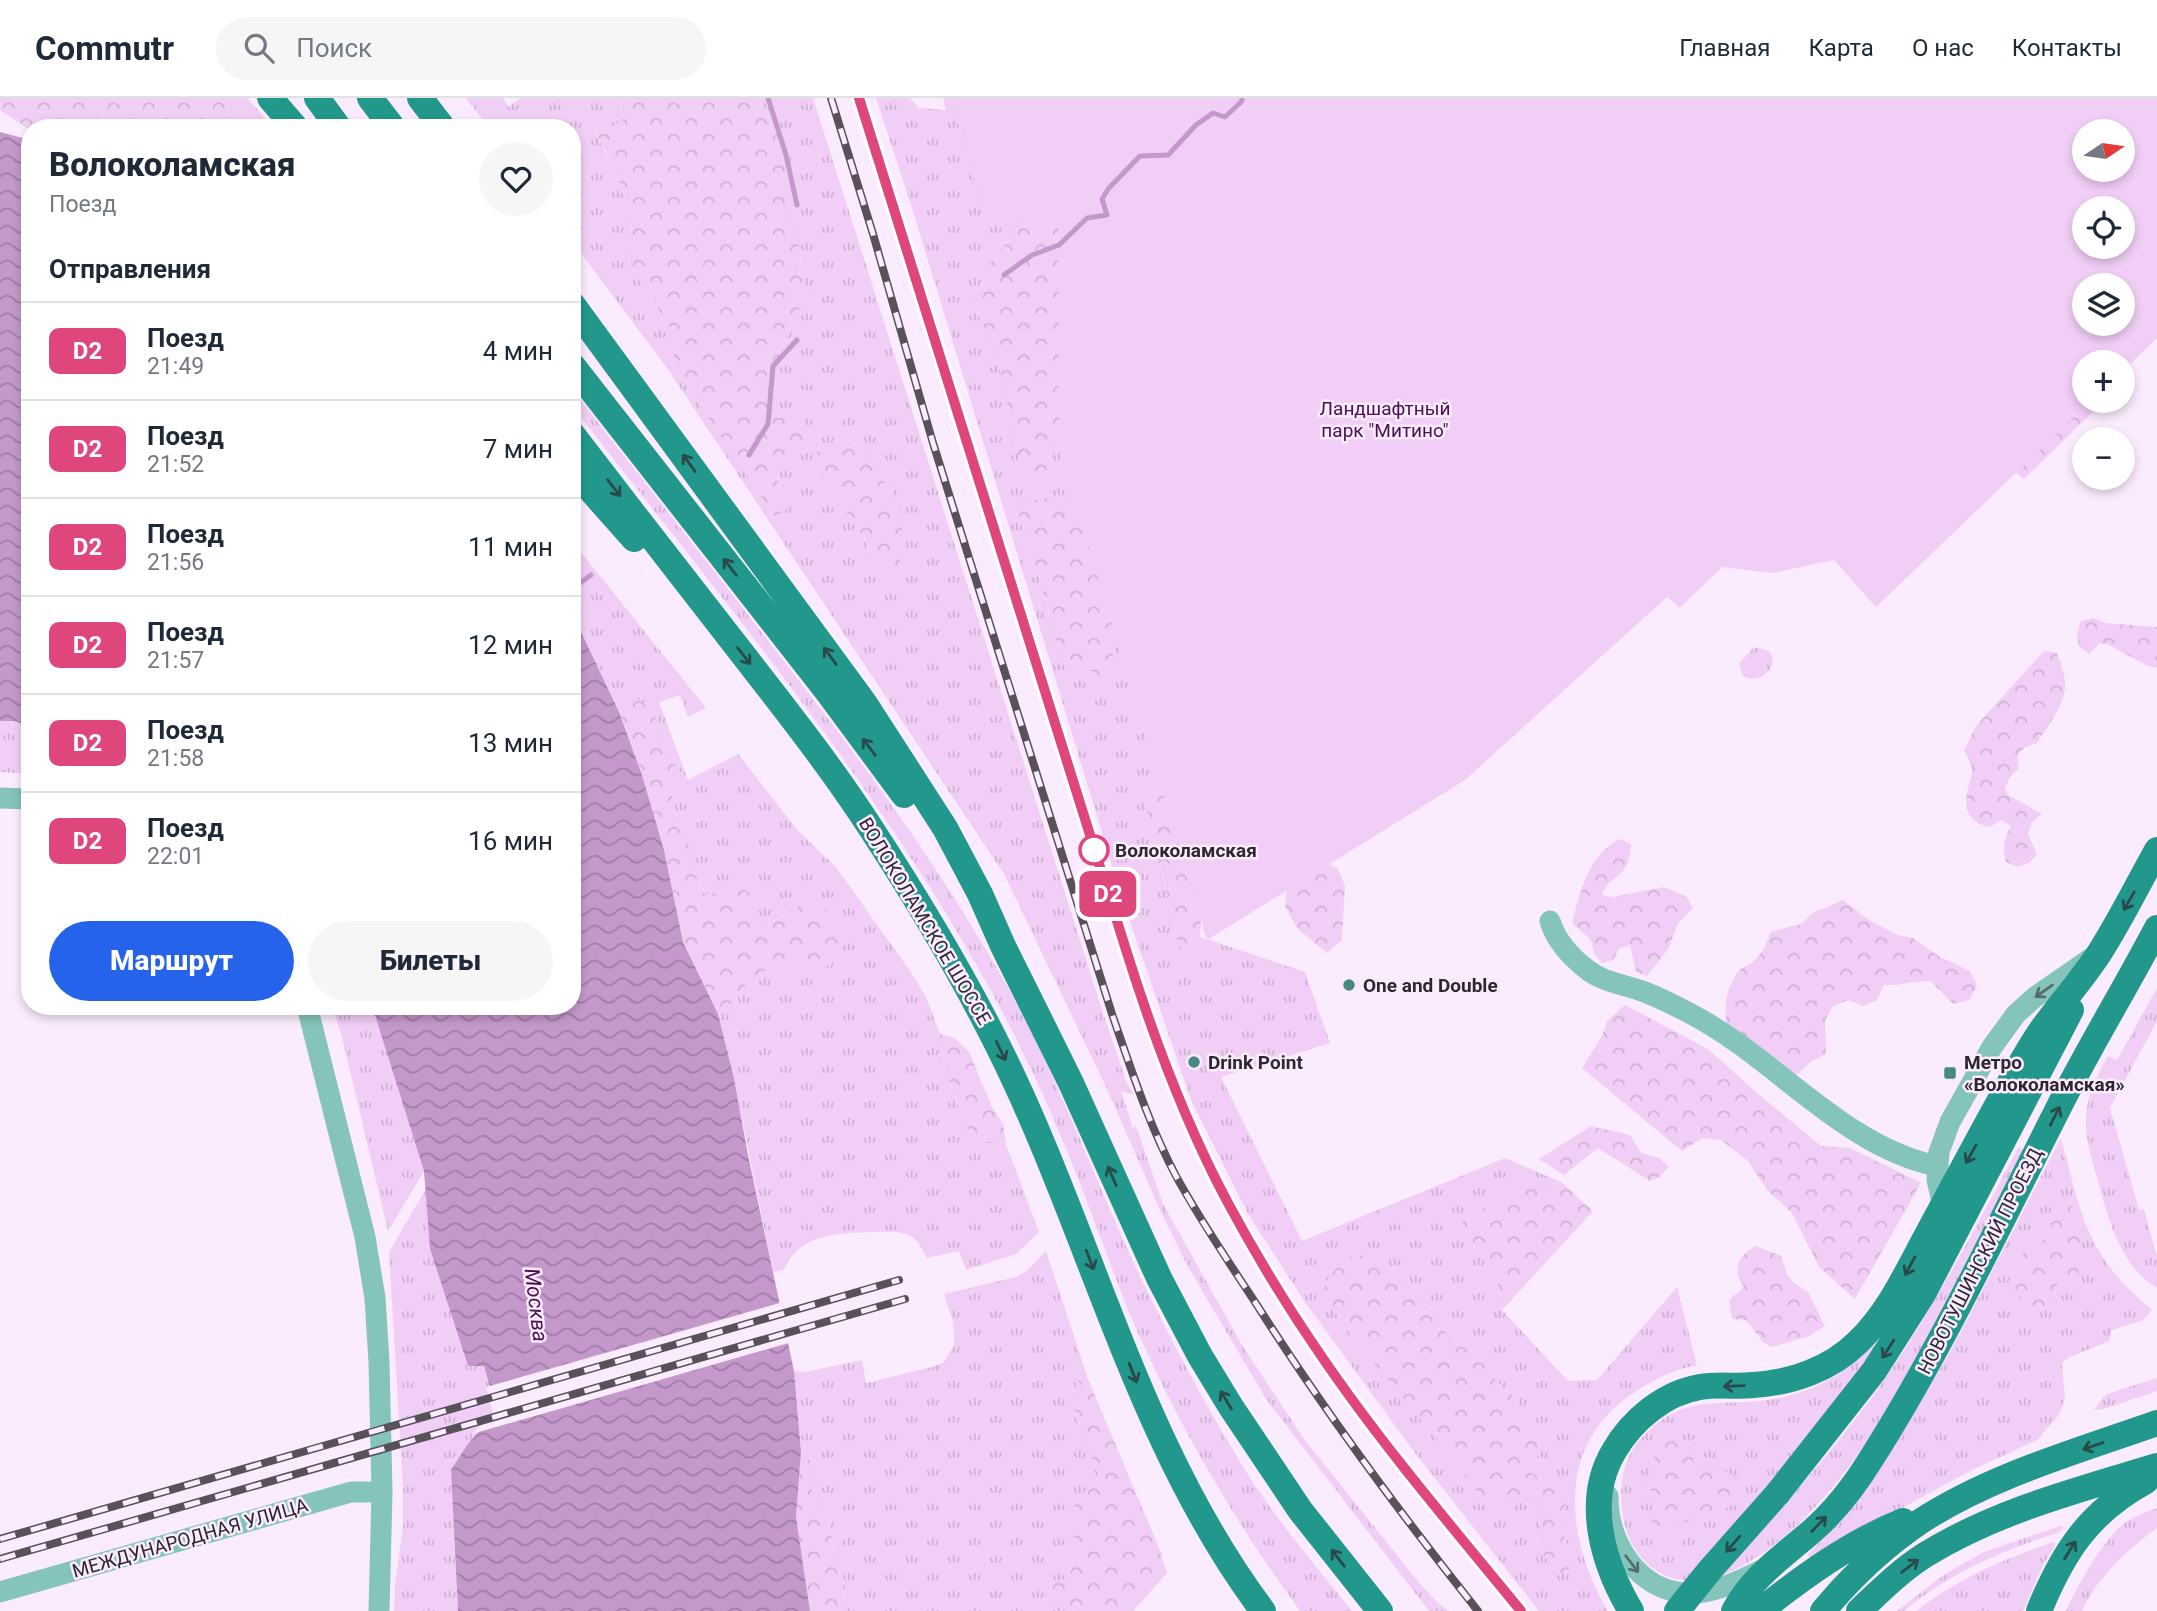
<!DOCTYPE html>
<html lang="ru">
<meta charset="utf-8">
<style>
:root{--surface:#fff;--page:#f6f6f7;--text:#1f2937;--muted:#747a83;--line:#e0e1e3;--accent:#2563eb}
body{margin:0;font-family:Roboto,sans-serif;background:var(--page);color:var(--text);height:100vh;display:flex;flex-direction:column;font-size:26px;white-space:nowrap}
*{box-sizing:border-box;margin:0}
p{font-size:23px;color:var(--muted)}
.icon{flex:none;width:38px;height:38px;fill:none;stroke:currentColor;stroke-width:2;stroke-linecap:round;stroke-linejoin:round}
.map{position:relative;flex:1;overflow:hidden}
.side{position:absolute;left:21px;top:21px;width:560px;height:896px;display:flex;flex-direction:column;background:var(--surface);border-radius:28px;box-shadow:0 4px 10px #0003}
.side>*{flex:none}
.badge{padding:0 14px;border-radius:10px;font-size:24px;line-height:46px}
.needle{width:46px;rotate:77deg}
.fabs{position:absolute;left:2072px;top:21px;display:grid;gap:14px}
.fabs a{display:grid;place-items:center;width:63px;height:63px;border-radius:50%;background:var(--surface);box-shadow:0 4px 10px #0003;font-size:35px}
.map>.badge{position:absolute;translate:-50% -50%;box-shadow:0 0 0 4px #fff}
h2{padding:0 28px;font-size:26px;line-height:63px}
.round{display:grid;place-items:center;flex:none;width:74px;height:74px;border-radius:37px;background:var(--page)}
.headline{display:flex;align-items:center;justify-content:space-between;height:119px;padding:0 28px}
h1{font-size:33px;font-weight:800;line-height:52px}
.button{display:flex;gap:14px;margin-top:auto;padding:14px 28px}
.button a{flex:1;height:80px;border-radius:42px;background:var(--accent);color:#fff;font-size:28px;font-weight:800;line-height:80px;text-align:center}
.button a+a{background:var(--page);color:var(--text)}
ul{padding:0;list-style:none}
li{display:flex;align-items:center;gap:21px;height:98px;padding:0 28px;border-top:2px solid var(--line)}
li div{flex:1}
li b{display:block;font-size:26px}
li em{font-style:normal}
li .badge{min-width:77px;font-weight:700;text-align:center}
header{display:flex;align-items:center;gap:42px;box-sizing:border-box;height:98px;padding:0 35px;background:var(--surface);border-bottom:2px solid var(--line)}
header strong{font-size:33px}
nav{display:flex;gap:38px;margin-inline-start:auto;font-size:24px}
.search{width:490px;height:63px;background:var(--page);display:flex;align-items:center;gap:18px;box-sizing:border-box;padding:0 24px;border-radius:38px;color:var(--muted);font-size:26px}
.map>svg:first-child{display:block}
</style>
<header>
<strong>Commutr</strong>
<div class="search"><svg class="icon" aria-label="search" viewBox="0 0 24 24"><circle cx="10" cy="10" r="6"/><path d="M15 15l6 6"/></svg>Поиск</div>
<nav><a>Главная</a><a>Карта</a><a>О нас</a><a>Контакты</a></nav>
</header>
<div class="map">
<svg width="2157" height="1513" viewBox="0 0 2157 1513">
<defs>
<pattern id="grass-tufts" width="24" height="20" patternUnits="userSpaceOnUse" patternTransform="scale(1.75)"><rect width="24" height="20" fill="#f1cef6"/><path d="M3 7l-1-3M5 7V3M7 7l1-3M15 17l-1-3M17 17v-4M19 17l1-3" fill="none" stroke="#cfb1d3"/></pattern>
<pattern id="forest-crowns" width="20" height="18" patternUnits="userSpaceOnUse" patternTransform="scale(1.75)"><rect width="20" height="18" fill="#f1cef6"/><path d="M2 6a3 3 0 1 1 6 0M12 15a3 3 0 1 1 6 0" fill="none" stroke="#cfb1d3"/></pattern>
<pattern id="water-waves" width="16" height="10" patternUnits="userSpaceOnUse" patternTransform="scale(1.75)"><rect width="16" height="10" fill="#c598cc"/><path d="M0 5q4-4 8 0t8 0" fill="none" stroke="#a07ca6"/></pattern>
</defs>
<rect width="100%" height="100%" fill="#fbebfe"/>
<path fill="url(#grass-tufts)" fill-rule="evenodd" d="M219,0H247L274,30H242Z
M466,0H503L508,9L521,0H616L621,8L623,21L613,29H593C617,78 639,112 628,168L655,201L661,219L674,234V262L676,271L775,418L777,383L781,366L792,355L799,320H777L765,282L779,258L791,224L811,193L798,178L802,157L789,118L798,99L783,61L780,40L759,0H813L1103,915L1126,983L1134,997L1121,993L1133,1030L1136,1028L1163,1106L1242,1247L1304,1341L1416,1481L1437,1504L1449,1513H1429L1266,1301L1186,1165L1161,1114L1106,989L1004,776L667,270L572,143V30H489ZM850,343L864,352L870,366L892,392L905,441L871,460L834,349Z
M876,0H910L919,10L946,12L943,0H951L985,115L1048,120L1014,126L1006,146L992,161L985,184L970,198L997,258L1021,371L1040,384L1050,366L1051,346L1068,323L1093,417L1056,399L1015,404L1046,503L1055,544L1066,561L1085,566L1099,581L1117,573L1112,553L1122,535L1166,676L1145,708L1152,728L1178,845L1187,861L1195,842L1200,839L1305,874L1330,945L1221,979L1302,1143L1505,1060L1561,1084L1546,1088L1524,1086L1459,1134L1484,1158L1485,1175L1498,1187L1502,1212L1568,1283L1597,1282L1677,1189L1697,1267C1672,1272 1650,1283 1629,1298C1555,1350 1566,1443 1608,1513H1539L1412,1351L1305,1204L1248,1116L1191,1002L1121,797L912,110ZM1388,1167L1415,1201L1432,1211L1441,1229L1455,1245L1474,1255L1500,1287L1516,1301L1524,1370L1547,1385L1567,1405L1560,1420L1569,1471L1559,1476L1538,1448L1541,1406L1501,1398H1480L1456,1363Z
M572,291C633,370 695,448 756,527C845,641 932,755 1003,881C1060,981 1097,1090 1147,1193C1176,1252 1208,1311 1242,1367C1273,1418 1314,1466 1352,1513H1300C1237,1427 1182,1334 1139,1237C1116,1185 1098,1131 1077,1078C1052,1014 1023,951 990,891C874,681 719,497 572,308Z
M572,443L706,610L688,619L680,597L659,604L688,682L738,656L798,733L835,768L908,870L925,897L940,936L945,975L955,995L960,1016L986,1045L1006,1046L1039,1134L1016,1156L966,1172L959,1153L927,1160C923,1153 918,1142 911,1138C899,1132 886,1134 873,1134C839,1135 799,1135 784,1172L773,1174L734,980L718,916L736,902L747,885L763,872H784L804,862L840,860L836,840L799,808L763,830L726,792L707,797L696,779L687,739L677,718L672,698L688,683L675,667L664,650L660,630L635,599L619,614L572,515Z
M1753,550C1790,548 1768,592 1743,578L1739,566Z
M0,623H15L30,629V676L0,674Z
M2157,890V923L2110,1010L2139,1112L2144,1111L2157,1159V1190C2120,1167 2109,1123 2098,1083C2092,1063 2085,1040 2086,1019C2087,996 2098,977 2108,958L2117,962Z
M332,908H372L424,1073L388,1133L342,939Z
M2061,1040C2070,1073 2077,1109 2092,1140C2105,1168 2128,1192 2152,1212L2143,1222L2112,1232L2109,1243L2070,1259L2062,1265L2065,1301L2058,1318L2037,1342L1972,1372L1810,1460L1807,1457L1840,1424L1865,1393L1894,1349L1953,1249ZM2051,1140L2058,1185L2051,1207L2029,1146Z
M2020,1049L2024,1053C1994,1113 1964,1173 1932,1232C1885,1319 1826,1426 1734,1472C1671,1503 1621,1463 1621,1397C1621,1378 1626,1358 1639,1343C1686,1288 1725,1313 1784,1299C1819,1291 1850,1272 1874,1247L1878,1249L1788,1403C1822,1363 1855,1324 1885,1281C1935,1208 1976,1129 2018,1050ZM1689,1345L1694,1365L1721,1371L1711,1422H1691L1670,1430L1651,1423L1655,1401L1646,1384L1654,1363Z
M426,1091L430,1151L468,1268H484L497,1317L451,1372L458,1513H394L395,1487L403,1429V1389L389,1154Z
M1046,1153L1088,1281L1076,1287L1074,1311L1100,1381L1074,1407V1462L1069,1479L1047,1501L1076,1513H844L845,1483L834,1464L830,1423L809,1386L812,1371L808,1357L801,1354L794,1273L806,1274L862,1262L866,1285L932,1269L943,1265L954,1248L953,1224L944,1196L1016,1179L1028,1172Z
M2157,1280V1293L2104,1311L2094,1312L2104,1298L2110,1295Z
M2157,1410V1430C2127,1452 2098,1478 2082,1513H2066C2078,1487 2103,1441 2126,1424C2135,1418 2147,1414 2157,1410Z
M2063,1427L2062,1432L2058,1435C2002,1452 1950,1475 1904,1513H1897L1945,1476L1984,1454Z
M2054,1444L2055,1448L2043,1467L2023,1513H1916C1958,1480 2004,1461 2054,1444Z"/>
<path fill="url(#forest-crowns)" d="M0,0H219L242,30H30V32L0,12Z
M616,0H759L780,40L783,61L798,99L789,118L802,157L798,177L811,193L791,224L779,258L765,282L777,320H799L809,329L807,344L781,366L777,383L789,393L788,405L785,414L774,418L676,271L674,262V234L661,219L655,201L628,168C639,112 617,77 593,28L613,29L623,21L621,8Z
M1048,120L1076,130L1068,323L1051,346L1050,366L1040,384L1021,371L997,258L970,198L985,184L992,161L1006,146L1014,126Z
M2084,303H2104L2024,381L2007,367Z
M850,343L864,352L870,366L892,392L905,441L903,458L894,472L883,476L871,460L865,440L827,388L814,355Z
M1056,399L1093,417L1122,535L1112,553L1117,573L1099,581L1085,566L1066,561L1055,544L1046,503L1015,404Z
M2094,520L2105,525L2157,529V570L2148,568L2107,546L2100,545L2089,556L2079,548L2077,535L2081,523Z
M2044,553L2057,555C2060,564 2064,574 2065,583C2067,605 2048,627 2037,645L2025,649L2017,658L2019,670L2010,679L2005,690L2008,697L2042,716L2032,724L2028,736L2037,757L2029,765L2017,769L2006,764C2002,749 2004,741 2011,728L2001,722L1990,729C1968,724 1963,712 1968,691C1969,685 1972,680 1972,674C1972,665 1968,660 1964,653L1975,629Z
M635,598L651,611L660,630L664,650L675,667L688,683L672,698L677,718L687,739L696,779L706,797L726,792H746L763,830L799,808L819,806L834,819L841,860L823,870L804,862L784,872L763,873L747,885L736,902L718,916L683,844L664,752L642,677L619,614Z
M1166,676L1204,762L1200,839L1195,842L1187,862L1178,845L1152,728L1145,708L1151,689Z
M1619,741L1631,746C1630,753 1630,763 1625,770C1617,782 1608,780 1602,797L1613,799L1664,789L1687,799L1693,810L1677,827L1669,850L1647,878L1636,874L1630,847L1619,851L1613,862L1602,865L1594,855L1591,842L1572,825C1580,794 1589,757 1619,741Z
M1321,761L1338,771L1345,788L1342,842L1327,855L1297,830L1285,808L1289,766Z
M1843,802L1869,822L1897,837L1913,840L1940,859L1970,873L1977,888L1969,902L1953,906L1931,883C1914,882 1901,888 1884,887L1877,902L1863,908L1848,902L1833,908L1825,922L1826,956L1810,964L1798,976H1792L1727,928C1723,911 1727,887 1739,873C1742,869 1749,867 1753,864C1762,856 1767,844 1771,834L1801,826L1813,815Z
M1625,907L1708,951L1756,994L1821,1048L1850,1050L1921,1085L1855,1201L1819,1169L1792,1115L1767,1092L1748,1063L1721,1042L1703,1040L1682,1053L1582,970L1602,938L1607,923Z
M940,936L954,940L969,954L992,1009L1003,1026L1006,1046L986,1045L969,1034L960,1016L955,995L945,975Z
M1591,1028L1630,1037L1641,1055L1659,1060L1669,1069L1659,1079L1650,1083L1598,1050L1564,1077L1539,1061Z
M1561,1084L1593,1113L1502,1212L1498,1187L1485,1175L1484,1158L1459,1134L1463,1123L1524,1086L1546,1088Z
M2056,1098H2067L2082,1140L2083,1150L2075,1157L2080,1179L2058,1185L2051,1207L2031,1214L2016,1194L2012,1172L2029,1146L2050,1140L2051,1107Z
M1755,1148L1781,1158L1787,1176L1793,1184L1808,1194L1825,1228L1809,1238L1772,1249L1763,1244L1746,1222L1732,1221L1729,1202L1744,1189C1731,1172 1738,1159 1755,1148Z
M1371,1156L1388,1167L1415,1201L1432,1211L1441,1229L1455,1245L1474,1255L1500,1287L1516,1301L1534,1338L1540,1357L1524,1370L1547,1385L1567,1405C1557,1427 1560,1436 1574,1455L1569,1471L1559,1477L1538,1449L1541,1406L1501,1398H1480L1455,1363L1342,1226L1325,1195V1185L1342,1163L1351,1159Z
M1088,1281L1159,1450L1167,1475L1133,1513H1076L1047,1501L1042,1487L1069,1479L1074,1462V1407L1100,1381L1074,1311L1076,1287Z
M1681,1339L1689,1345L1694,1365L1721,1371L1743,1383L1744,1403L1725,1410L1721,1419L1711,1423L1691,1422L1670,1430H1660L1651,1423L1655,1401L1646,1384L1654,1363V1353L1671,1340Z
M801,1354L808,1356L812,1371L809,1386L830,1423L834,1464L845,1483L844,1513H810L796,1419Z"/>
<path fill="#f1cef6" fill-rule="evenodd" d="M951,0H2157V240L2123,273V264H2084V303H2091L1876,509L1834,462L1772,475L1722,469L1680,510L1667,499L1465,682L1207,842L1059,351L1058,130L985,115ZM2084,33H2123V72H2084ZM2084,110H2123V149H2084ZM2084,187H2123V226H2084Z"/>
<path fill="url(#water-waves)" d="M0,34L30,42V629L15,623H0Z
M572,515L619,614L642,677L664,752L683,844L718,916L734,980L748,1057L794,1273L801,1354L796,1419L810,1513H458L451,1372L467,1347L492,1319L497,1316L484,1268H468L430,1151L424,1073L372,908H572Z"/>
<path fill="#fbebfe" d="M783,1204L792,1244L472,1336L493,1315L486,1289Z"/>
<g fill="none" stroke-linecap="round" stroke-linejoin="round">
<path stroke="#c598cc" stroke-width="5" d="M768,0L786,57L797,107
M1004,177L1032,157L1059,147L1087,120L1107,117L1102,101L1109,90L1140,58L1168,57L1196,27L1213,15L1225,19L1242,3V0
M749,357L768,326L773,268L797,242
M572,491L591,477"/>
<path stroke="#84c4bb" stroke-width="21" d="M0,700L30,701
M1550,823C1556,843 1573,861 1589,873C1604,884 1622,886 1639,892C1657,898 1676,908 1693,917C1776,961 1844,1049 1937,1068
M307,908L365,1139L375,1200L379,1264L382,1394L379,1513
M1943,1108L1937,1082L1939,1054L1950,1024L1992,949L2016,916L2035,899L2090,861
M1608,1398C1608,1444 1637,1492 1686,1495C1712,1497 1741,1482 1764,1471
M0,1494L351,1394H382"/>
<path stroke="#21988b" stroke-width="26" d="M270,0L296,30
M317,0L339,30
M370,0L393,30
M420,0L443,30
M572,206L865,606L945,730L980,796L1003,848L1071,985L1159,1180L1200,1258L1231,1309L1300,1412L1380,1513
M572,267L827,593L904,697
M572,336C628,409 684,481 741,554C786,612 832,670 872,732C917,801 960,872 997,946C1091,1133 1136,1344 1263,1513
M572,371L634,441
M1778,1395L1874,1273L1923,1196L2071,912
M1631,1513C1603,1466 1584,1403 1614,1353C1632,1322 1664,1295 1700,1289C1717,1286 1736,1289 1753,1287C1791,1285 1831,1271 1858,1244C1889,1214 1907,1174 1927,1137C1953,1089 1978,1041 2005,993C2016,974 2027,953 2040,934C2059,907 2082,882 2100,854C2121,821 2138,786 2157,752
M1734,1513C1752,1479 1782,1459 1811,1434C1834,1414 1855,1387 1871,1361C1944,1246 2001,1122 2063,1001C2093,943 2127,887 2157,830
M1760,1513C1804,1478 1851,1444 1903,1423
M1823,1513C1851,1479 1884,1448 1921,1423C1992,1377 2078,1353 2157,1325
M1859,1513C1880,1493 1901,1472 1925,1457C1996,1413 2078,1392 2157,1368
M2039,1513C2063,1454 2089,1414 2146,1383"/>
<defs>
<path id="rail" d="M831,0L873,136L933,345L1112,916C1131,971 1149,1027 1176,1078C1200,1122 1228,1163 1255,1204C1323,1311 1399,1414 1478,1513
M859,0L1135,881L1160,957L1189,1025L1228,1104L1273,1182L1321,1258L1383,1342L1521,1513
M0,1441L899,1182
M0,1461L905,1201"/>
</defs>
<use href="#rail" stroke="#59515a" stroke-width="8"/>
<use href="#rail" stroke="#fbebfe" stroke-width="5" stroke-dasharray="16" stroke-linecap="butt"/>
<path stroke="#21988b" stroke-width="26" d="M1677,1513L1710,1472L1778,1395"/>
</g>
<defs><path id="oneway-shaft" d="M-6 0H5M1.5-3L5.5 0L1.5 3" fill="none" stroke-width="1.6" stroke-linecap="round" stroke-linejoin="round" transform="scale(1.75)"/></defs>
<g stroke="#29494a">
<use href="#oneway-shaft" transform="translate(689 365) rotate(-126)"/>
<use href="#oneway-shaft" transform="translate(614 390) rotate(52)"/>
<use href="#oneway-shaft" transform="translate(730 469) rotate(-128)"/>
<use href="#oneway-shaft" transform="translate(744 558) rotate(52)"/>
<use href="#oneway-shaft" transform="translate(830 558) rotate(-126)"/>
<use href="#oneway-shaft" transform="translate(869 649) rotate(-127)"/>
<use href="#oneway-shaft" transform="translate(2129 803) rotate(120)"/>
<use href="#oneway-shaft" transform="translate(1001 953) rotate(64)"/>
<use href="#oneway-shaft" transform="translate(2055 1018) rotate(-63)"/>
<use href="#oneway-shaft" transform="translate(1971 1056) rotate(119)"/>
<use href="#oneway-shaft" transform="translate(1112 1078) rotate(-113)"/>
<use href="#oneway-shaft" transform="translate(1090 1162) rotate(69)"/>
<use href="#oneway-shaft" transform="translate(1910 1168) rotate(118)"/>
<use href="#oneway-shaft" transform="translate(1888 1251) rotate(123)"/>
<use href="#oneway-shaft" transform="translate(1133 1275) rotate(68)"/>
<use href="#oneway-shaft" transform="translate(1734 1288) rotate(178)"/>
<use href="#oneway-shaft" transform="translate(1226 1302) rotate(-121)"/>
<use href="#oneway-shaft" transform="translate(2093 1348) rotate(161)"/>
<use href="#oneway-shaft" transform="translate(1819 1426) rotate(-46)"/>
<use href="#oneway-shaft" transform="translate(1733 1446) rotate(131)"/>
<use href="#oneway-shaft" transform="translate(2070 1452) rotate(-58)"/>
<use href="#oneway-shaft" transform="translate(1338 1460) rotate(-128)"/>
<use href="#oneway-shaft" transform="translate(1910 1468) rotate(-38)"/>
</g>
<g stroke="#546e6d">
<use href="#oneway-shaft" transform="translate(2044 893) rotate(145)"/>
<use href="#oneway-shaft" transform="translate(1632 1466) rotate(53)"/>
</g>
<g fill="none" stroke-linecap="round" stroke-linejoin="round">
<defs>
<path id="line" d="M859,0L1127,855C1154,941 1185,1025 1228,1105C1256,1157 1288,1210 1322,1259C1382,1347 1453,1430 1521,1513"/>
</defs>
<use href="#line" stroke="#fff" stroke-width="16"/>
<use href="#line" stroke="#df477c" stroke-width="10"/>
</g>
<circle fill="#fff" stroke="#df477c" stroke-width="3.5" cx="1094" cy="752" r="14"/>
<g fill="#458a81" stroke="#fbebfe" stroke-width="2.5">
<circle cx="1349" cy="887" r="7"/>
<circle cx="1194" cy="964" r="7"/>
<rect x="1943" y="968" width="14" height="14" rx="3.5"/>
</g>
<g text-anchor="middle" dominant-baseline="central" stroke-width="5" stroke-linejoin="round" paint-order="stroke">
<g font-size="19" fill="#481151" stroke="#fbebfe">
<text x="1385" y="310">Ландшафтный<tspan x="1385" dy="22">парк "Митино"</tspan></text>
</g>
<g font-size="19" font-weight="bold" fill="#2d272e" stroke="#fbebfe" text-anchor="start">
<text x="1115" y="752">Волоколамская</text>
</g>
<g font-size="19" fill="#2d272e" stroke="#fbebfe">
<text transform="translate(925 823) rotate(59)">ВОЛОКОЛАМСКОЕ ШОССЕ</text>
<text transform="translate(1980 1163) rotate(-63)">НОВОТУШИНСКИЙ ПРОЕЗД</text>
<text transform="translate(190 1440) rotate(-16)">МЕЖДУНАРОДНАЯ УЛИЦА</text>
</g>
<g font-size="19" font-weight="bold" fill="#2d272e" stroke="#fbebfe" text-anchor="start">
<text x="1363" y="887">One and Double</text>
<text x="1208" y="964">Drink Point</text>
<text x="1964" y="964">Метро<tspan x="1964" dy="22">«Волоколамская»</tspan></text>
</g>
<g font-size="21" font-style="italic" fill="#460e4f" stroke="#fbebfe">
<text transform="translate(536 1207) rotate(83)">Москва</text>
</g>
</g>
</svg>
<div class="fabs">
<a><svg class="needle" viewBox="-14 -14 28 28"><path d="M0-13l5 13h-10z" fill="#e53935"/><path d="M0 13l5-13h-10z" fill="#747a83"/></svg></a>
<a><svg class="icon" aria-label="locate" viewBox="0 0 24 24"><circle cx="12" cy="12" r="6"/><path d="M12 2v4M12 18v4M2 12h4M18 12h4"/></svg></a>
<a><svg class="icon" aria-label="layers" viewBox="0 0 24 24"><path d="M12 4l9 5-9 5-9-5zM3 14l9 5 9-5"/></svg></a>
<a>+</a>
<a>−</a>
</div>
<b class="badge" style="left:1108px;top:796px;background:#df477c;color:#fff">D2</b>
<section class="side">
<div class="headline"><div><h1>Волоколамская</h1><p>Поезд</p></div><a class="round"><svg class="icon" aria-label="heart" viewBox="0 0 24 24"><path d="M12 20l-8-8c-3-5 5-10 8-4 3-6 11-1 8 4z"/></svg></a></div>
<h2>Отправления</h2>
<ul>
<li><span class="badge" style="background:#df477c;color:#fff">D2</span><div><b>Поезд</b><p>21:49</p></div><em>4 мин</em></li>
<li><span class="badge" style="background:#df477c;color:#fff">D2</span><div><b>Поезд</b><p>21:52</p></div><em>7 мин</em></li>
<li><span class="badge" style="background:#df477c;color:#fff">D2</span><div><b>Поезд</b><p>21:56</p></div><em>11 мин</em></li>
<li><span class="badge" style="background:#df477c;color:#fff">D2</span><div><b>Поезд</b><p>21:57</p></div><em>12 мин</em></li>
<li><span class="badge" style="background:#df477c;color:#fff">D2</span><div><b>Поезд</b><p>21:58</p></div><em>13 мин</em></li>
<li><span class="badge" style="background:#df477c;color:#fff">D2</span><div><b>Поезд</b><p>22:01</p></div><em>16 мин</em></li>
</ul>
<div class="button"><a>Маршрут</a><a>Билеты</a></div>
</section>
</div>
